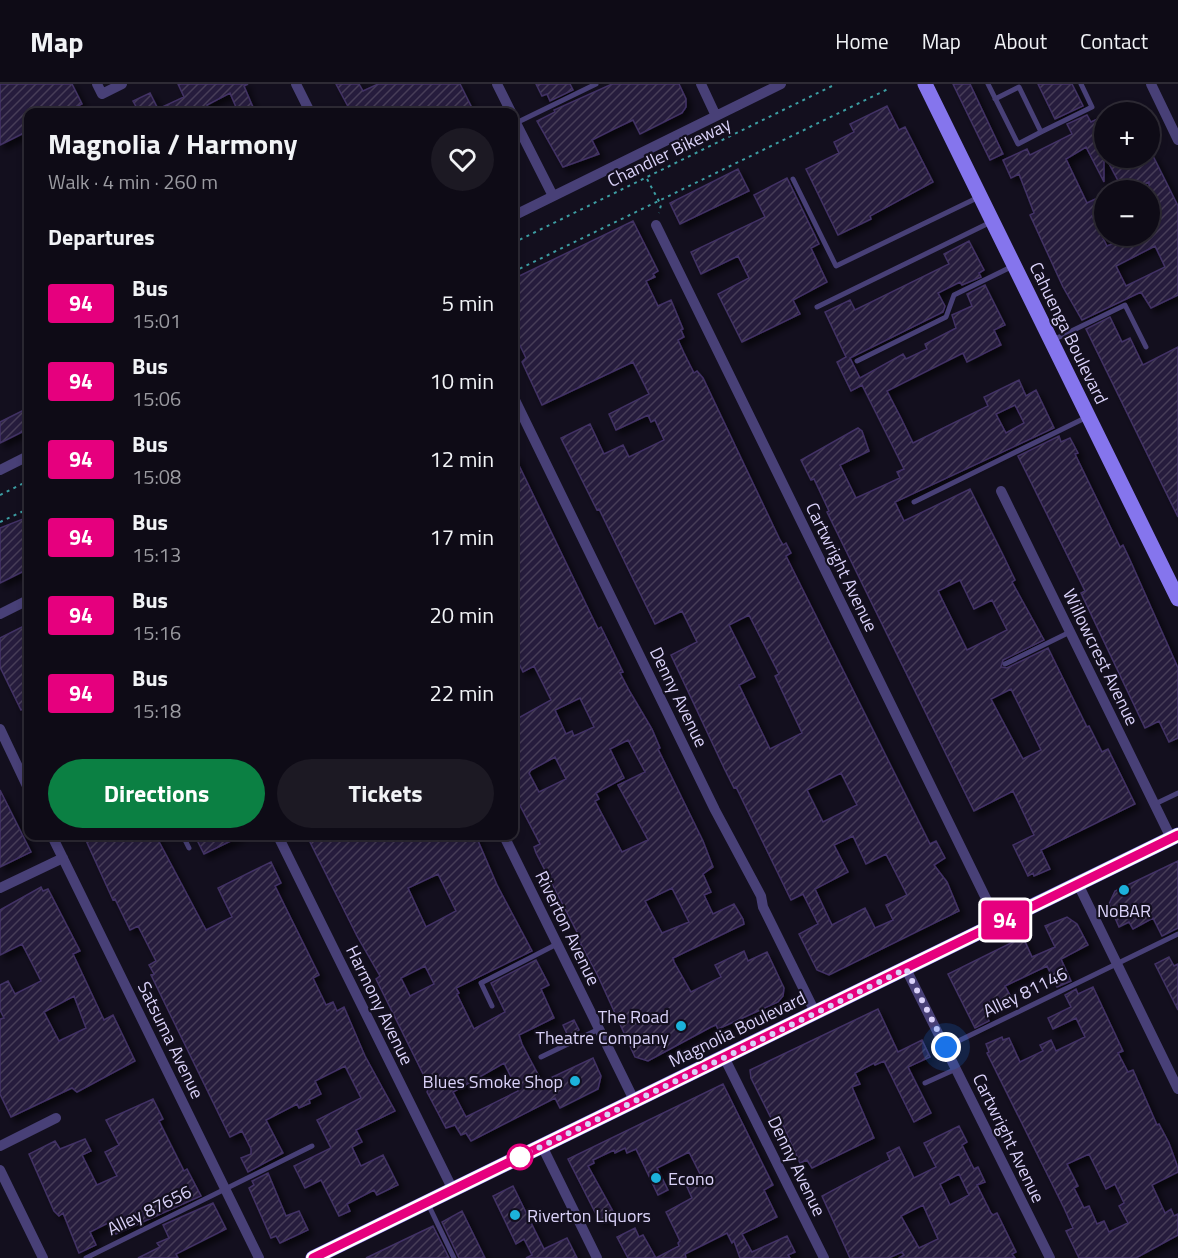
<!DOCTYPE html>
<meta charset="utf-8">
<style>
:root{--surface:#0e0b16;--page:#1c1923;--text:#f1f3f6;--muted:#9b9ba1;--line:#2e2b35;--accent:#0b8043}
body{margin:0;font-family:"Titillium Web",sans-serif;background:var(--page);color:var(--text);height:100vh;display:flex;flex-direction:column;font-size:22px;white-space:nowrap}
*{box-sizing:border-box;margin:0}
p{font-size:20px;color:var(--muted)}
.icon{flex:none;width:33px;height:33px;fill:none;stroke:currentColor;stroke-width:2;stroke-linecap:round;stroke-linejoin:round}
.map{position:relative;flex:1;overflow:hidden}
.drawer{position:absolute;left:24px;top:24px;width:494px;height:732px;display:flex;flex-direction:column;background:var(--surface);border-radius:12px;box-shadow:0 3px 9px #0003,0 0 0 2px var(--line)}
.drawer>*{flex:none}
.badge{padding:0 12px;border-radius:4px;font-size:21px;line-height:39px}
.fabs{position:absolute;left:1094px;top:18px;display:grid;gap:12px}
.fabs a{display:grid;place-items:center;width:66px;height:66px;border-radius:50%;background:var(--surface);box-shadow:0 3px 9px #0003,0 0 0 2px var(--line);font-size:30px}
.you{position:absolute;width:30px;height:30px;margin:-15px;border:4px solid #fff;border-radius:50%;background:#1a73e8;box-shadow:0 0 0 9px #1a73e833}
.map>.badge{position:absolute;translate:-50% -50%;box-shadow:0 0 0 3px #fff}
h2{padding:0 24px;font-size:22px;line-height:54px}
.round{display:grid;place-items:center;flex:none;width:63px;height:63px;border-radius:32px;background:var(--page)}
.overview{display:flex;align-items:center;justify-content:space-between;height:102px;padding:0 24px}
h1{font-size:28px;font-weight:700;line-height:45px}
.button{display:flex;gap:12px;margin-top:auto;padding:12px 24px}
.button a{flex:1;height:69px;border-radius:36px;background:var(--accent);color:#fff;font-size:24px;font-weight:700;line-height:69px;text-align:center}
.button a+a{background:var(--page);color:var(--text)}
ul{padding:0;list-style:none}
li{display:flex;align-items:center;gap:18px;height:78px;padding:0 24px}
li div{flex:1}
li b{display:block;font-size:22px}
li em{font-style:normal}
li .badge{min-width:66px;font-weight:700;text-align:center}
header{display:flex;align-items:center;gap:36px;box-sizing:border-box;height:84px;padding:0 30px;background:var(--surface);border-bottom:2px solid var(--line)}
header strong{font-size:28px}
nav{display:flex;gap:33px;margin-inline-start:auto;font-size:21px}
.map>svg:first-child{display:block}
</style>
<header>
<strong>Map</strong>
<nav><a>Home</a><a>Map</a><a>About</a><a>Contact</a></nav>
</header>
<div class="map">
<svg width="1178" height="1174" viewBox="0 0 1178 1174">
<defs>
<pattern id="building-hatch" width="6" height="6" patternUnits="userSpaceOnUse" patternTransform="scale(1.5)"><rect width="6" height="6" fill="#271d3c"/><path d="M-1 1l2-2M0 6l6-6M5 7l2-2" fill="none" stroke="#463d59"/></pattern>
<filter id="shadow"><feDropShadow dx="4.5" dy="4.5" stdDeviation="3" flood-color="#0009"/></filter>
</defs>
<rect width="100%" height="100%" fill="#130f1e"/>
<path fill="url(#building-hatch)" stroke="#423265" stroke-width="1.5" fill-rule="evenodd" filter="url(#shadow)" d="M0,0H72L82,20L66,28H28V47L0,61Z
M178,0H248L244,2L255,28H238L230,9L207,21L211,28H139L133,17L150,9L158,25L184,13Z
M336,0H359L363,7L378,0H460L474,28H351Z
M536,0H570L573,6L550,17L547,10L542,12Z
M612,0H679L686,15V23L682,29L640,50L633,36L614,45L592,56L599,70L563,83L537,37L555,28L554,26Z
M953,0H970L1003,70L990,76Z
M1038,0H1072L1083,22L1055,35Z
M887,22L899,46L905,43L933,98L870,132L871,135L838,151L806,85L839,69L834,58L854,48L850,40Z
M1087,31L1091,38L1104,32V98L1086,63L1066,75L1087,119L1104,111V126L1092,132L1107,162L1131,152H1149V98L1132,106H1123L1106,74L1153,72L1178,122V211L1151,224L1141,208L1082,236L1063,203L1030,131L1034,129L1019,90L1011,94L1003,76L1027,65L1030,71L1072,50L1067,40ZM1155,162L1165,183L1126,202L1116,182Z
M738,85L749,107L680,140L670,119Z
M787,94L819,160L811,164L827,198L793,216L800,230L742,258L718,210L749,194L738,172L701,190L691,168L765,133L754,111Z
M633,137L658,187L653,190L655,193L646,197L658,222L671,216L683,245L681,246L684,253L678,256L684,269L694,289L697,287L703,294L780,456L783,461L786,459L791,469L786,472L930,760L936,757L945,774L934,781L947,798L959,827L829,891L817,886L799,850L818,840L803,810L791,816L736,703L734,704L724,684L671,571L697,558L682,527L655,540L599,425L597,426L561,354L590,340L604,370L623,361L629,373L664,356L655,336L651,338L648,331L616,346L609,330L649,310L633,278L542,321L522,278L526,274L513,247V195ZM749,531L779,590L775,592L802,649L770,665L739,601L755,593L729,541ZM841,689L857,721L823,738L807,706ZM853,752L866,780L886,770L907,811L886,821L893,836L875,844L865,824L832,841L815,805L848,788L834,761Z
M969,157L984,186L979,189L981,193L962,201L960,198L938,209L945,222L943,228L850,274L860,294L903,270L906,275L927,265L925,260L956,244L952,231L972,222L967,210L985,201L1005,241L994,246L1001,261L967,278L963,269L887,307L901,334L913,359L988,322L984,313L1019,296L1026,312L1036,306L1054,344L895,418L904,437L970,405L1004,473L1015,496L1012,498L1044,556L1003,576L1001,583L1007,584L1048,564L1087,643L1089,642L1102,668L1108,665L1135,720L1041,766L1050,785L1034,792L1033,789L1028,792L1013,761L1034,751L1013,707L974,727L827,428L829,427L814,395L811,396L801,376L858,344L862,347L869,367L840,381L856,414L900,394L897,388L904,385L862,301L851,307L837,278L846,273L825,228L850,216L855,226L949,180L944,170ZM1015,321L1024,339L1006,349L996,330ZM960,496L974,525L992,516L1007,546L967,566L938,507ZM1011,605L1041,666L1023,675L991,615Z
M1110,233L1122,258L1130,254L1143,281L1178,263V433L1086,245Z
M28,324V345L0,359V338Z
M1059,352L1061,358L1070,354L1078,369L1075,370L1120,463L1123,461L1130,476L1178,584V654L1169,658L1159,637L1145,644L1081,509L1085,507L1018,372Z
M513,369L598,545L601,543L623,588L620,589L630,608L652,645L660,664L658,665L703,757L713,783L703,790L711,808L704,811L713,830L734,820L743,835L744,840L673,874L674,878L691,908L721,893L715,881L744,867L748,877L767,868L784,904L783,912L778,918L718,945L716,941L711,943L648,977L635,973L598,892L577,853L579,852L536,769L534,763L540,760L513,708V637L551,616L534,582L523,588L513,567ZM580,614L594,643L574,652L572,647L566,650L555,626ZM628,656L645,688L618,701L648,756L622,768L595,717L599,715L596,709L624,694L610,665ZM555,673L566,695L539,708L529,689L531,686ZM672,804L689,838L662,849L645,817Z
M28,433V485L0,499V444Z
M28,540V622L21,626L0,583V554Z
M0,706L31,768L0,783Z
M84,752H156L206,846L232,833L218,804L271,778L281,799L275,802L319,891L313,894L326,921L333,918L337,927L344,923L365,972L395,1027L356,1046L362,1058L352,1063L361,1082L383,1071L398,1101L377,1111L374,1106L347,1120L350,1127L339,1132L321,1096L305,1104L294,1082L331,1064L317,1036L361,1014L345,982L315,997L321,1010L309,1016L310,1019L299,1024L297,1020L266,1036L283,1069L248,1088L241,1074L251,1070V1065L242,1047L230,1053L151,891L154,890L149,881L156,877L138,842L130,846L115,815L113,816Z
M195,752H241L204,770Z
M307,752H476L497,801L532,867L456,904L459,909L457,910L474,945L505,928L491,899L536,876L549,901L541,905L554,934L519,951L522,960L542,998L593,974L601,992L598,1005L560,1024L555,1014L471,1057L466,1049L461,1051L455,1041L446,1044L427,1008L429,1002L376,895L380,892L357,852ZM438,790L456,827L426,843L408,804ZM425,882L434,900L410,912L401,894ZM504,979L518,1007L466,1033L453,1008Z
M1178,777V844L1162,852L1153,834L1133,845L1129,838L1119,843L1109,820L1115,807Z
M41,803L43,807L48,805L80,867L73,870L104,936L113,931L135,977L77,1008L72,1004L11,1033L0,1010V935L4,934L0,926V901L8,897L15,910L41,897L22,860L0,871V826ZM74,912L86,944L59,957L44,928Z
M1067,833L1077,840L1088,861L1061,875L1071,897L1057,903L1047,882L1005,902L1011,913L984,926L989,937L975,944L948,890L1023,853L1032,873L1055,863L1045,842Z
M1169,873L1174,882L1178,880V926L1155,880Z
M1093,903L1123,967L1118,969L1128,988L1133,986L1157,1041L1159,1040L1169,1059L1178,1084V1088L1152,1101L1165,1129L1171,1125L1174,1132L1178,1130V1151L1136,1174H1079L1066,1147L1073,1144L1064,1124L987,969L989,968L986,960L1002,953L1003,956L1009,954L1020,978L1043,967L1040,961L1051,956L1056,967L1085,953L1076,934L1053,945L1048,934L1071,923L1065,911L1076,905L1078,910ZM1089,1070L1106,1105L1115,1100L1124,1119L1119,1122L1128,1139L1109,1148L1104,1137L1097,1140L1089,1122L1084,1124L1074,1104L1078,1102L1067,1080Z
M878,925L898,968L922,956L930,973L908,983L931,1029L914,1038L884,977L875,981L874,979L855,989L860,1000L852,1003L874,1054L812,1084L807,1076L800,1079L780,1035L773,1038L751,994L750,986Z
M574,936L579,946L568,952L563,941Z
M723,1000L773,1101L764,1106L777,1133L742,1150L752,1168L787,1152L795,1168L788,1171L790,1174H740L734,1157L732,1159L727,1149L685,1170L686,1174H628L617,1153L635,1144L639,1153L643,1151L656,1174L679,1162L678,1159L680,1157L666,1128L692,1114L687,1103L703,1096L689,1068L657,1084L668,1106L658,1111L636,1065L627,1069L625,1064L615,1069L614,1066L593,1076L594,1079L588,1082L615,1131L600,1138L568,1075Z
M153,1015L163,1035L159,1037L184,1087L187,1085L201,1112L116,1150L110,1138L90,1148L96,1161L79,1169L63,1129L59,1132L54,1127L29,1070L55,1057L60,1065L85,1055L91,1067L82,1071L97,1101L117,1092L105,1068L119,1061L106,1036Z
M959,1042L967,1058L962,1061L974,1085L978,1083L985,1098L977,1101L991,1129L993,1131L997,1129L1016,1168L1012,1170L1015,1174H899L904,1171L902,1168L889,1174H850L822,1112L890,1076L887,1069L899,1063L914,1094L936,1083L924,1059ZM959,1090L969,1111L950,1121L940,1100ZM923,1121L938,1155L919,1164L901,1132Z
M268,1089L286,1132L299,1127L308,1146L280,1159L276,1152L271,1154L249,1104L254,1101L252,1097Z
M513,1102L544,1165L567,1154L577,1174H526L532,1171L524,1155L516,1160L493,1112Z
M213,1119L226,1145L176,1170L178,1174H138L160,1163L157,1159L169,1154L163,1141Z
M462,1127L485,1174H459L442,1138Z
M433,1142L449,1174H366L414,1151Z"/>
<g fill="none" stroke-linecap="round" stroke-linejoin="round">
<path stroke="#3c9da2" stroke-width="2" stroke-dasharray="3 4.5" stroke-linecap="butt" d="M647,95L661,121L659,129
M513,159L836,0
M513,188L890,4
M0,411L28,397
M0,438L28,425"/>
<path stroke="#484077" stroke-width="5" d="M988,0L1018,60L1041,48L1019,3L995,15
M514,40L596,0
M1041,48L1092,23L1081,0
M793,95L836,182L979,113
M817,223L991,138
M1053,256L1125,221L1146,263
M857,277L946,233L954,211L1013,182
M914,418L1087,333
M1005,580L1070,548
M1155,720L1178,709
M183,752L189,764
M492,922L481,899L557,860
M946,963L1178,850
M541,973L599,945
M925,999L956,985
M428,1120L454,1174
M86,1174L312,1062"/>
<path stroke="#484077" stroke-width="10" d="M97,0L102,10L122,0
M296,0L310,28
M497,0L511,28
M701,0L716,32
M1151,0L1178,56
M513,33L553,112
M513,132L781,0
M656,141L998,839
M513,312L715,726L761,812L763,823L815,928
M0,386L28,372
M1001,407L1171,754
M0,530L28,516
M0,645L28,704
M52,752L259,1174
M278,752L453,1106
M504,752L634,1016
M1078,800L1178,1005
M0,804L63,774
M906,885L1050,1174
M724,973L824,1174
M0,1062L56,1034
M542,1062L597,1174
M0,1086L43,1174"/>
<path stroke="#8575ed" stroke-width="15" d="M925,0L1178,515
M313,1174L1178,751"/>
</g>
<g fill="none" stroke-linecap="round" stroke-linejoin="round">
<defs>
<path id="line" d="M313,1174L1178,751"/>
</defs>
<use href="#line" stroke="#fff" stroke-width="14"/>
<use href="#line" stroke="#e6007e" stroke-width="9"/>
<path stroke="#dad2f9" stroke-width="6" stroke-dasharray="0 10.8" d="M520,1073L906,885L946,963"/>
</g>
<g fill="#1cb2db" stroke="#130f1e" stroke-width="2">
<circle cx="1124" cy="806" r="6"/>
<circle cx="681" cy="942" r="6"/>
<circle cx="575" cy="997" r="6"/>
<circle cx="656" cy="1094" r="6"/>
<circle cx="515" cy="1131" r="6"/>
</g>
<circle fill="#fff" stroke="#e6007e" stroke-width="3" cx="520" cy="1073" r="12"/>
<g text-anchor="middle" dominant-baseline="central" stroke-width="4.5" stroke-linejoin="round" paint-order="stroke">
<g font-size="18" fill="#dad2f9" stroke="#130f1e">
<text transform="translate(669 68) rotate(-26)">Chandler Bikeway</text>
<text transform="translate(1069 249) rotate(64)">Cahuenga Boulevard</text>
<text transform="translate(842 483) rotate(64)">Cartwright Avenue</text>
<text transform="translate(1101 573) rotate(64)">Willowcrest Avenue</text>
<text transform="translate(679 613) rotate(64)">Denny Avenue</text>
<text transform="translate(568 844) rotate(64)">Riverton Avenue</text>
<text transform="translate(1025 908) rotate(-26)">Alley 81146</text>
<text transform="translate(380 921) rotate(64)">Harmony Avenue</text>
<text transform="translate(737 945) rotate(-26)">Magnolia Boulevard</text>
<text transform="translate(171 956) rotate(64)">Satsuma Avenue</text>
<text transform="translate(1009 1054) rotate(64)">Cartwright Avenue</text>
<text transform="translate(797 1082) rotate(64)">Denny Avenue</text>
<text transform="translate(149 1126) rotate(-26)">Alley 87656</text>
</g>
<g font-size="18" fill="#dad2f9" stroke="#130f1e" text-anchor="end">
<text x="1124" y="826" text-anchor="middle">NoBAR</text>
<text x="669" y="932">The Road<tspan x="669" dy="21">Theatre Company</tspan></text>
<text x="563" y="997">Blues Smoke Shop</text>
<text x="668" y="1094" text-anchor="start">Econo</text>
<text x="527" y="1131" text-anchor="start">Riverton Liquors</text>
</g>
</g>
</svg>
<div class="fabs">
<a>+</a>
<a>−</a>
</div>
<div class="you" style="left:946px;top:963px"></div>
<b class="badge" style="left:1005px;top:836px;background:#e6007e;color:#fff">94</b>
<section class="drawer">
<div class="overview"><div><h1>Magnolia / Harmony</h1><p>Walk · 4 min · 260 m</p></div><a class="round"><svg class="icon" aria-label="heart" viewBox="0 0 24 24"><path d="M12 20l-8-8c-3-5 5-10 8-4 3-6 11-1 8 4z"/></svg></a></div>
<h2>Departures</h2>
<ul>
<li><span class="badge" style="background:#e6007e;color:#fff">94</span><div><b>Bus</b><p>15:01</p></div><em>5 min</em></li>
<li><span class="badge" style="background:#e6007e;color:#fff">94</span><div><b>Bus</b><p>15:06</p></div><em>10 min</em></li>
<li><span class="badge" style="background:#e6007e;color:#fff">94</span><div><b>Bus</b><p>15:08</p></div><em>12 min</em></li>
<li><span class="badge" style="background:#e6007e;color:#fff">94</span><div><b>Bus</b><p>15:13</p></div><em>17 min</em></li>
<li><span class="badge" style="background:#e6007e;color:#fff">94</span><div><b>Bus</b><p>15:16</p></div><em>20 min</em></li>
<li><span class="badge" style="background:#e6007e;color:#fff">94</span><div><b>Bus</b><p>15:18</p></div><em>22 min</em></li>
</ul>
<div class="button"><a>Directions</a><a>Tickets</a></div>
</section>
</div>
